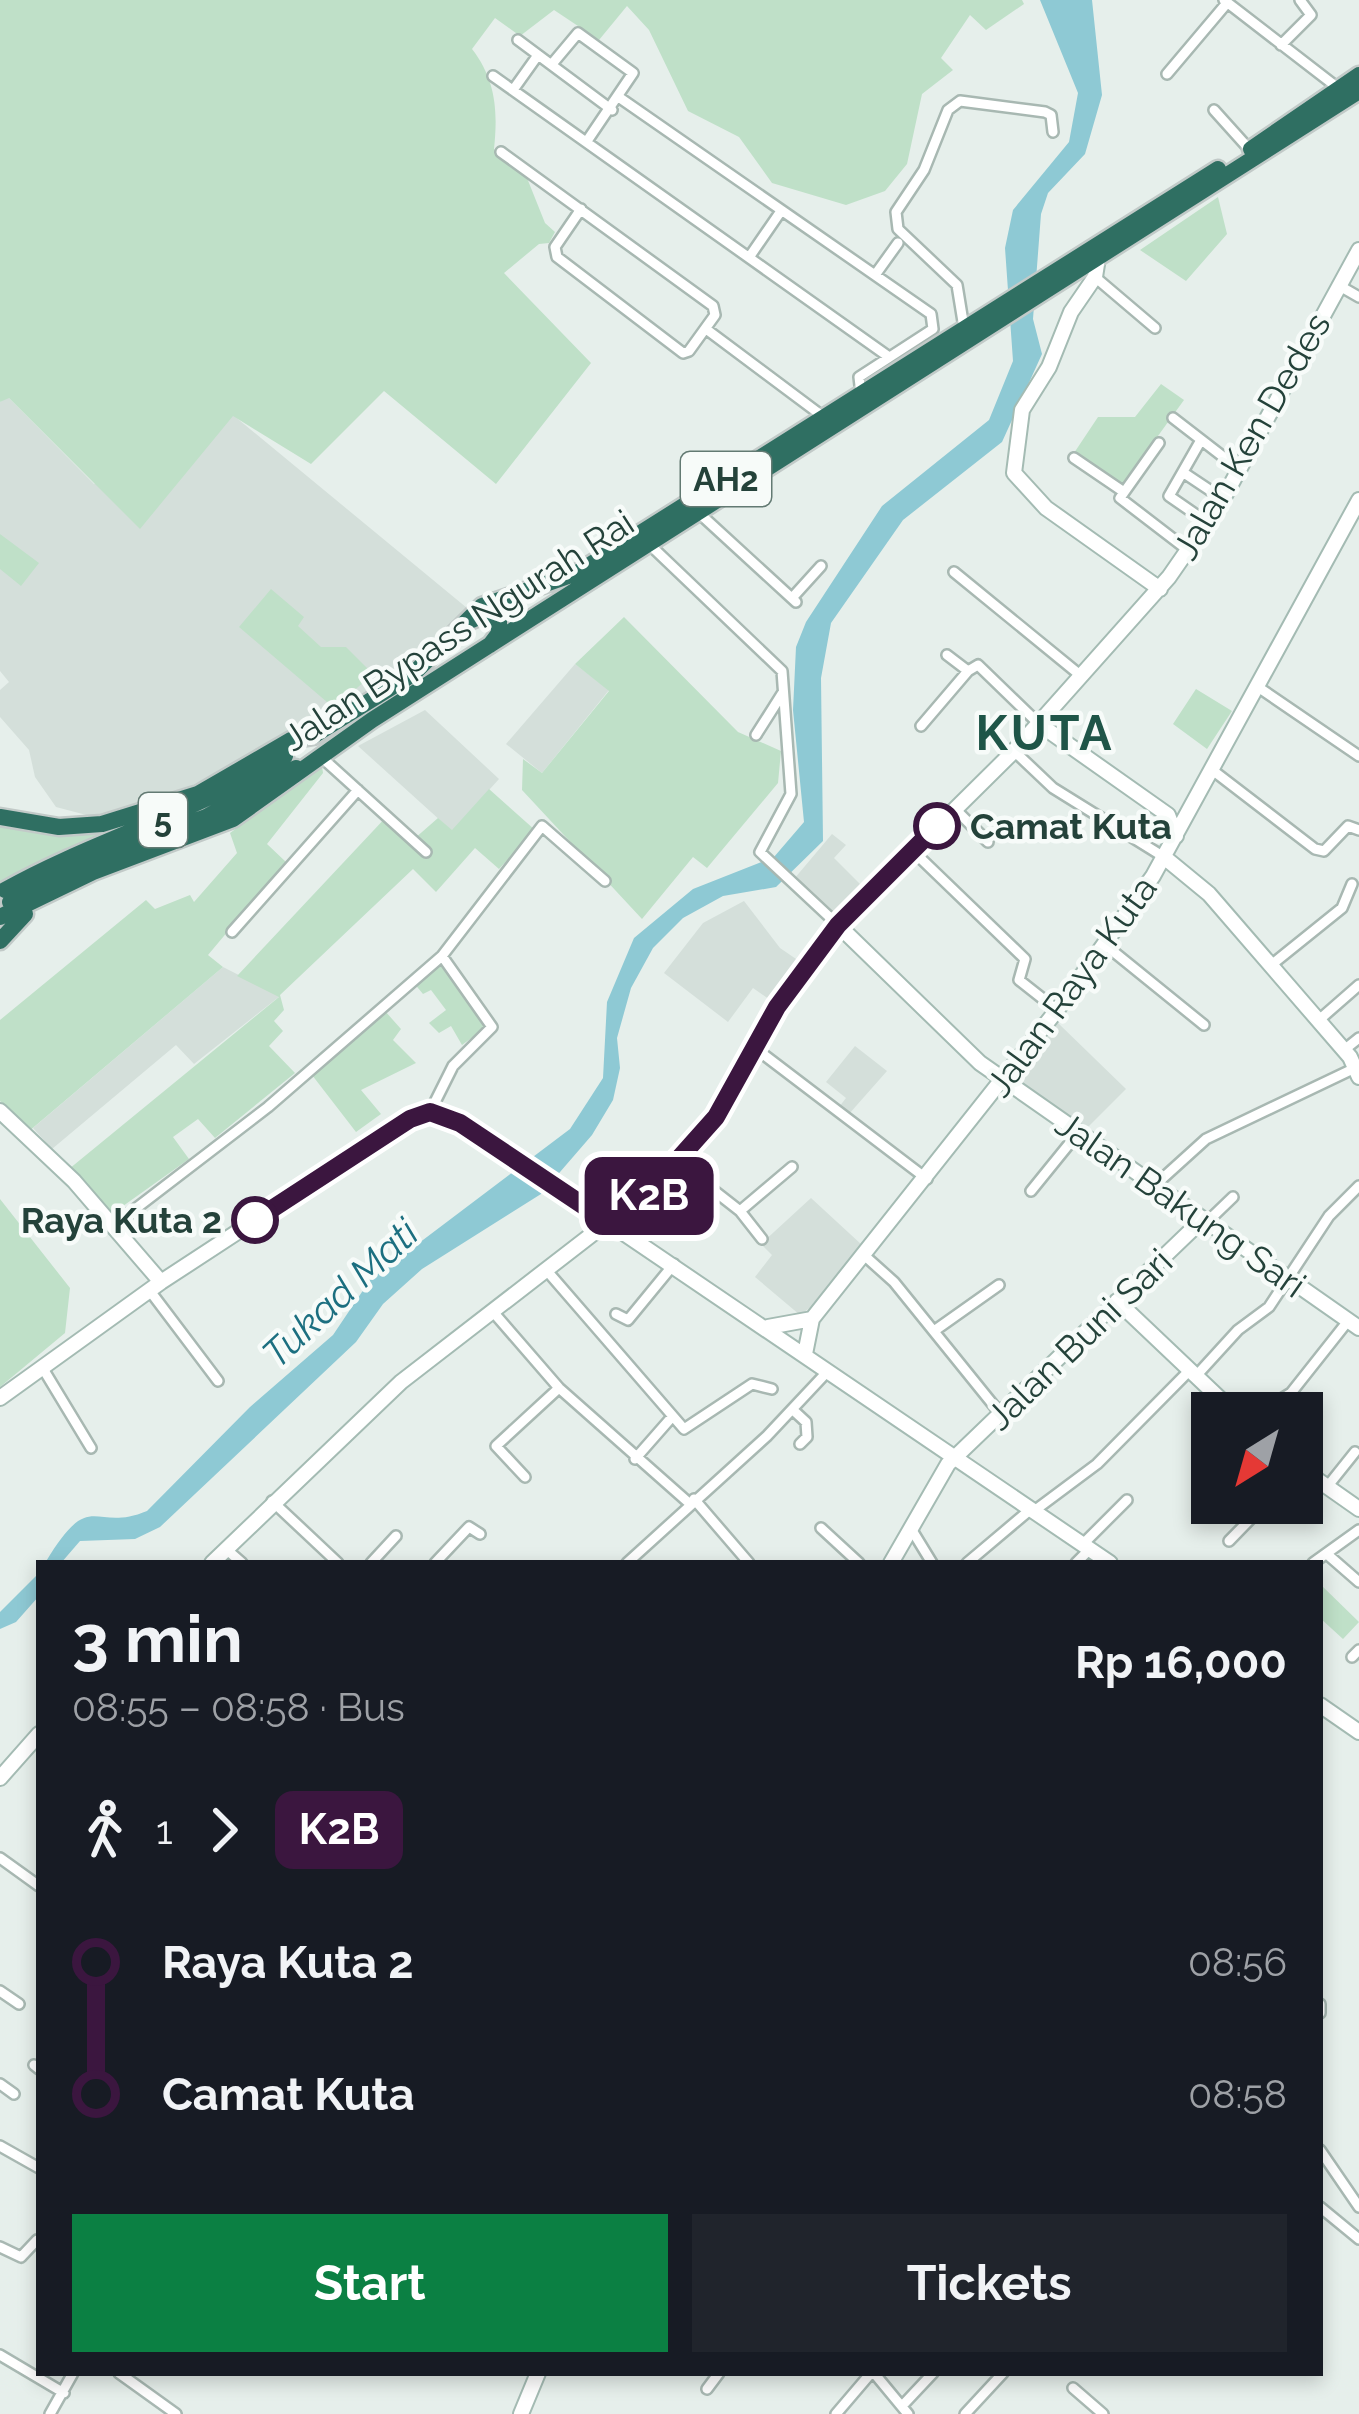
<!DOCTYPE html>
<meta charset="utf-8">
<style>
:root{--surface:#171b24;--page:#20242c;--text:#f1f3f6;--muted:#9ea1a6;--accent:#0b8043}
body{margin:0;font-family:Raleway,sans-serif;background:var(--page);color:var(--text);height:100vh;display:flex;flex-direction:column;font-size:45px;white-space:nowrap}
*{box-sizing:border-box;margin:0}
p{font-size:39px;color:var(--muted)}
.icon{flex:none;width:66px;height:66px;fill:none;stroke:currentColor;stroke-width:2;stroke-linecap:round;stroke-linejoin:round}
.map{position:relative;flex:1;overflow:hidden}
.sheet{position:absolute;left:36px;top:1560px;width:1287px;height:816px;display:flex;flex-direction:column;background:var(--surface);border-radius:0px;box-shadow:0 6px 18px #0003}
.sheet>*{flex:none}
.badge{padding:0 24px;border-radius:18px;font-size:42px;line-height:78px}
.needle{width:78px;rotate:217deg}
.tools{position:absolute;left:1191px;top:1392px;display:grid;gap:24px}
.tools a{display:grid;place-items:center;width:132px;height:132px;border-radius:0px;background:var(--surface);box-shadow:0 6px 18px #0003;font-size:60px}
.map>.badge{position:absolute;translate:-50% -50%;box-shadow:0 0 0 6px #fff}
.legs{display:flex;align-items:center;gap:18px;height:132px;padding:0 36px;font-size:39px}
.legs p{margin-inline-start:auto}
.summary{display:flex;align-items:center;justify-content:space-between;height:204px;padding:0 36px}
h1{font-size:66px;font-weight:700;line-height:90px}
.button{display:flex;gap:24px;margin-top:auto;padding:24px 36px}
.button a{flex:1;height:138px;border-radius:0px;background:var(--accent);color:#fff;font-size:48px;font-weight:700;line-height:138px;text-align:center}
.button a+a{background:var(--page);color:var(--text)}
ul{padding:0 36px;list-style:none}
li{display:flex;align-items:center;gap:42px;height:132px;font-size:45px}
li i{display:grid;place-items:center;width:18px;height:100%;margin:0 15px;background:currentColor}
li i::after{content:'';width:30px;height:30px;margin:-15px;border:9px solid;border-radius:50%;background:var(--surface)}
li p{margin-inline-start:auto}
li:first-child i{background:linear-gradient(#0000 50%,currentColor 0)}
li:last-child i{background:linear-gradient(currentColor 50%,#0000 0)}
.map>svg:first-child{display:block}
</style>
<div class="map">
<svg width="1359" height="2414" viewBox="0 0 1359 2414">
<rect width="100%" height="100%" fill="#e6efeb"/>
<path fill="#d4dfda" d="M8,397L94,484L233,415L467,608L423,655L303,730L144,809L94,817L56,807L35,777L29,750L0,717V690L9,682L0,671V402Z
M575,664L609,690L542,773L506,744Z
M425,710L499,779L452,831L358,746Z
M832,834L846,845L834,858L864,888L836,918L794,879Z
M744,901L780,948L799,961L773,1002L753,988L728,1022L664,973L703,923Z
M223,967L280,996L194,1064L176,1045L52,1149L33,1128Z
M1058,1023L1126,1089L1085,1130L1024,1084L1021,1074Z
M855,1046L887,1071L849,1114L836,1111L846,1098L826,1082Z
M811,1198L862,1245L819,1301L800,1315L755,1277L772,1255L761,1244Z"/>
<path fill="#bfe0c8" d="M0,0H1022L1024,4L986,30L970,15L941,58L953,70L922,94L907,164L885,191L846,205L772,183L739,137L688,111L649,30L627,6L599,40L554,10L520,36L495,18L472,49C496,80 498,111 494,149L527,178L545,223L555,232L549,243L539,244L504,273L591,363L496,484L384,391L311,464L233,416L140,529L9,398L0,402Z
M1218,197L1227,234L1186,281L1140,250Z
M1161,384L1184,400L1121,487L1074,453L1098,417H1135Z
M0,534L39,563L21,586L0,569Z
M271,589L304,617L298,626L321,647H346L373,674L334,708L239,627Z
M624,617L738,732L781,751L778,783L707,868L693,857L642,919L522,790L523,759L542,773L609,691L575,664Z
M1196,689L1232,711L1207,749L1173,724Z
M322,766L323,773L267,844L286,862L208,955L223,967L28,1132L0,1101V1020L146,900L155,909L190,895L194,902L237,853L230,833Z
M489,789L535,830L499,869L475,848L436,892L413,869L280,995L284,1010L274,1021L283,1031L269,1046L295,1073L215,1138L198,1119L173,1137L189,1159L109,1216L69,1169L279,997L237,976L388,815L414,839L438,818L452,830Z
M0,825L52,834L114,830L2,885L11,910L0,912C0,881 0,854 0,825Z
M441,960L489,1025L462,1045L451,1026L439,1033L429,1023L446,1010L431,990L423,994L413,982Z
M385,1011L401,1029L393,1040L416,1063L361,1090L381,1114L356,1132L312,1075Z
M0,1199L70,1288L65,1333L0,1387Z
M1320,1584L1359,1622L1343,1639L1320,1618Z"/>
<path fill="#8ec9d4" d="M1040,0H1092L1102,95L1085,154L1048,193L1041,214L1033,319L1042,354L1002,442L903,520L831,623L821,678L823,841L776,887L723,896L683,918L653,948L631,988L617,1038L620,1068L613,1100L592,1135L541,1194L422,1269L383,1304L356,1342L160,1527L135,1539L80,1541L61,1563H45C92,1485 92,1534 147,1511L250,1407L333,1335L370,1280L570,1129L603,1078L607,1002L634,938L693,889L774,857L804,822L793,710L796,647L806,622L882,506L989,420L1013,361L1005,248L1013,210L1069,142L1078,93Z
M39,1573V1596L16,1622L0,1629V1612Z"/>
<g fill="none" stroke-linecap="round" stroke-linejoin="round">
<defs>
<path id="street" d="M1224,0L1338,88
M518,40L612,110
M1281,45L1311,15L1300,0
M552,64L578,33L633,73L587,141
M1167,74L1227,3
M493,76L889,357
M513,90L538,55
M620,98L931,314L933,329L859,377L861,394
M1214,110L1250,150
M501,152L713,306L715,315L689,351L683,353L557,257L555,247L581,209
M750,256L781,211
M875,275L898,243
M1095,277L1155,328
M1338,285L1359,297
M964,328L957,285L898,229L896,212L924,170L948,110L960,101L1045,112L1051,115L1053,132
M706,329L825,418
M1173,418L1239,469
M1201,440L1169,496L1208,523
M1159,443L1120,498L1189,551
M1074,458L1124,492
M1184,473L1223,499
M699,513L796,602
M649,544L782,671L791,794L760,852L838,925
M954,572L1080,675
M792,598L821,566
M947,655L968,671L978,665L1039,724
M1258,687L1359,756
M921,726L968,671
M756,735L782,694
M1014,751L1053,788L1164,857
M319,755L426,852
M1211,769L1315,849L1324,851L1348,826L1359,830
M955,809L988,842
M913,851L1025,959L1019,980L1057,1010
M232,932L358,790
M1104,944L1204,1025
M1270,966L1342,908L1352,884
M1319,1020L1359,985
M755,1048L927,1179
M1344,1050L1359,1038
M430,1112L453,1066L492,1027L442,956
M680,1164L740,1211L792,1167
M1153,1187L1206,1139L1355,1068
M1031,1191L1078,1133
M740,1211L762,1239
M1206,1223L1233,1197
M113,1226L268,1107L442,956L542,826L605,881
M865,1256L894,1282L999,1412
M548,1272L684,1429L752,1384L772,1389
M150,1291L218,1381
M494,1313L559,1388L689,1503
M616,1314L628,1320L674,1264
M934,1331L999,1285
M42,1367L91,1448
M1196,1376L1238,1330L1269,1307L1329,1216L1359,1186
M793,1410L806,1422L807,1437L800,1444
M1259,1413L1291,1393L1348,1321
M1207,1452L1212,1446
M635,1459L671,1418
M525,1477L496,1446L559,1388
M1327,1487L1355,1452
M694,1499L749,1563
M272,1501L338,1563
M1034,1511L1097,1464L1188,1372
M910,1527L932,1563
M821,1528L859,1563
M1229,1541L1266,1503
M1083,1544L1127,1500
M226,1549L242,1563
M1328,1555L1359,1582
M371,1563L396,1536
M435,1563L469,1527L480,1534
M627,1563L767,1436L828,1371
M967,1563L1031,1509
M1076,1563L1090,1549
M1313,1563L1359,1530
M1352,1657L1359,1650
M0,1858L39,1886
M0,1991L19,2004
M1320,2004V2013
M34,2065L39,2069
M0,2084L14,2094
M0,2146L39,2168
M1320,2150L1359,2207
M1320,2207L1359,2239
M0,2247L21,2257L37,2240
M0,2355L64,2393
M119,2373L176,2414
M874,2373L908,2414
M1073,2388L1103,2414
M707,2389L719,2373
M902,2406L933,2373
M50,2414L73,2373
M836,2414L871,2373
M965,2414L1003,2373"/>
<path id="secondary" d="M1098,258L1095,277L1071,312L1049,367L1022,410L1014,473L1046,508L1160,589
M1039,724L1168,815L1176,836
M1164,857L1209,894L1350,1057L1359,1077
M838,925L980,1063L1359,1328
M0,1111L74,1181L161,1282
M617,1227L716,1117L777,1007L838,925L1014,751L1169,577L1223,499L1359,250
M1117,1301L1235,1413
M768,1327L812,1319
M805,1354L812,1319L1057,1010L1153,876L1359,500
M0,1398L161,1282L410,1119L430,1112L488,1141L1110,1563
M1302,1469L1359,1509
M212,1563L401,1382L608,1222
M891,1563L948,1464L1202,1220
M1320,1705L1359,1732
M0,1778L39,1734
M521,2414L538,2373"/>
<path id="highway" d="M1251,149L1359,75
M472,620L485,614L499,621V633L490,645
M0,817L59,827L102,824L198,794L291,740L313,736L413,674L482,606L577,573L1218,169
M5,890C96,839 196,813 285,756
M10,902L95,857L206,817L296,768
M0,917L93,872L233,819L372,720L1359,91
M0,941L25,914"/>
</defs>
<use href="#street" stroke="#a8b8b2" stroke-width="14"/>
<use href="#secondary" stroke="#a4bbb3" stroke-width="18"/>
<use href="#highway" stroke="#c2cac8" stroke-width="21"/>
<use href="#street" stroke="#fff" stroke-width="9"/>
<use href="#secondary" stroke="#fff" stroke-width="14"/>
<use href="#highway" stroke="#2f6f62" stroke-width="16"/>
</g>
<g fill="none" stroke-linecap="round" stroke-linejoin="round">
<defs>
<path id="line-1" d="M255,1220L410,1119L430,1112L460,1123L617,1228L716,1117L777,1007L838,925L937,826"/>
</defs>
<use href="#line-1" stroke="#fff" stroke-width="27"/>
<use href="#line-1" stroke="#3b163f" stroke-width="18"/>
</g>
<g fill="#fff" stroke="#3b163f" stroke-width="6">
<circle cx="937" cy="826" r="21"/>
<circle cx="255" cy="1220" r="21"/>
</g>
<g text-anchor="middle" dominant-baseline="central" stroke-width="9" stroke-linejoin="round" paint-order="stroke">
<g fill="#f7fbf9" stroke="#637a73" stroke-width="3">
<rect x="681" y="452" width="90" height="54" rx="9"/>
<rect x="139" y="793" width="48" height="54" rx="9"/>
</g>
<g font-size="33" font-weight="bold" fill="#24423a">
<text x="726" y="479">AH2</text>
<text x="163" y="820">5</text>
</g>
<g font-size="36" fill="#24423a" stroke="#f7fbf9">
<text transform="translate(1251 436) rotate(-60)">Jalan Ken Dedes</text>
<text transform="translate(458 630) rotate(-33)">Jalan Bypass Ngurah Rai</text>
<text transform="translate(1071 986) rotate(-54)">Jalan Raya Kuta</text>
<text transform="translate(1181 1204) rotate(35)">Jalan Bakung Sari</text>
<text transform="translate(1079 1339) rotate(-44)">Jalan Buni Sari</text>
</g>
<g font-size="36" font-weight="bold" fill="#24423a" stroke="#f7fbf9" text-anchor="start">
<text x="970" y="826">Camat Kuta</text>
<text x="222" y="1220" text-anchor="end">Raya Kuta 2</text>
</g>
<g font-size="39" font-style="italic" fill="#1c6f80" stroke="#f7fbf9">
<text transform="translate(340 1293) rotate(-43)">Tukad Mati</text>
</g>
<g font-size="48" font-weight="bold" letter-spacing="3" fill="#1f5548" stroke="#f7fbf9">
<text x="1045" y="733">KUTA</text>
</g>
</g>
</svg>
<div class="tools">
<a><svg class="needle" viewBox="-14 -14 28 28"><path d="M0-13l5 13h-10z" fill="#e53935"/><path d="M0 13l5-13h-10z" fill="#9ea1a6"/></svg></a>
</div>
<b class="badge" style="left:649px;top:1196px;background:#3b163f;color:#fff">K2B</b>
<section class="sheet">
<div class="summary"><div><h1>3 min</h1><p>08:55 – 08:58 · Bus</p></div><b>Rp 16,000</b></div>
<div class="legs"><svg class="icon" aria-label="walk" viewBox="0 0 24 24"><circle cx="13" cy="4" r="2"/><path d="M13 8l-2 6 4 7M11 14l-3 7M7 12l3-4h3l4 4"/></svg>1<svg class="icon" aria-label="forward" viewBox="0 0 24 24"><path d="M9 5l7 7-7 7"/></svg><b class="badge" style="background:#3b163f;color:#fff">K2B</b></div>
<ul>
<li><i style="color:#3b163f"></i><b>Raya Kuta 2</b><p>08:56</p></li>
<li><i style="color:#3b163f"></i><b>Camat Kuta</b><p>08:58</p></li>
</ul>
<div class="button"><a>Start</a><a>Tickets</a></div>
</section>
</div>
